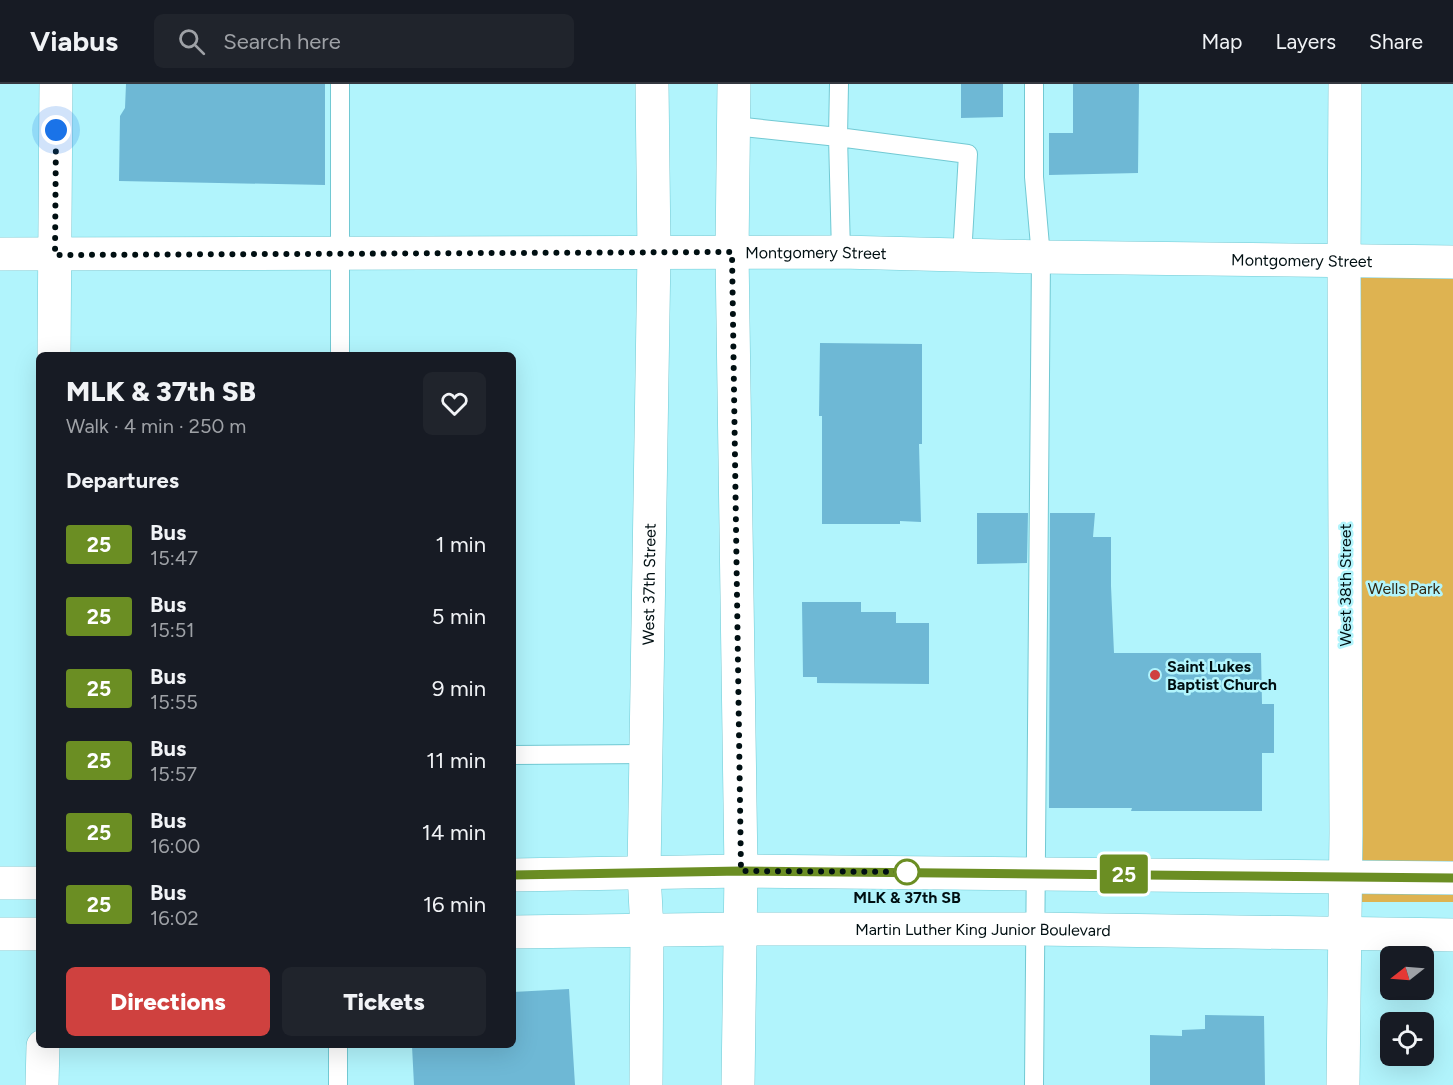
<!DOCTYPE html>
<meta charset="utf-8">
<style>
:root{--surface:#171b24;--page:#20242c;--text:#f1f3f6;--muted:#9ea1a6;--line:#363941;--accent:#cf413f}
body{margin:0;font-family:Figtree,sans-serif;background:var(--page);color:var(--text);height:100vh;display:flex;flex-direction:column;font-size:22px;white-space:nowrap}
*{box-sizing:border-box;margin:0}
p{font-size:20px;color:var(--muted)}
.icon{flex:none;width:33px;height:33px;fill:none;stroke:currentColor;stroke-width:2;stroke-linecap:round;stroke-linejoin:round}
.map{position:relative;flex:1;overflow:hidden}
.side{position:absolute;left:36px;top:268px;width:480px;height:696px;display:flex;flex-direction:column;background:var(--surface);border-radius:9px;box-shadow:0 6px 24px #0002}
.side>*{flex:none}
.badge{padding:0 12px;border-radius:4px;font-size:21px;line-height:39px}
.needle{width:39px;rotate:253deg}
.controls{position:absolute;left:1380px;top:862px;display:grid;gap:12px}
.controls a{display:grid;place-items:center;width:54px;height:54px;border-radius:9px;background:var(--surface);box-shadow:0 6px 24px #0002;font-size:30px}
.you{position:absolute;width:30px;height:30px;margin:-15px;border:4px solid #fff;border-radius:50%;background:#1a73e8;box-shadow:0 0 0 9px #1a73e833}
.map>.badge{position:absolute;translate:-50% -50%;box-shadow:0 0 0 3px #fff}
h2{padding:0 30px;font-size:22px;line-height:54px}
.round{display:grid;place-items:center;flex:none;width:63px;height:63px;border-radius:9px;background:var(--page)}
.head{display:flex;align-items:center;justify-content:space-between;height:102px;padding:0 30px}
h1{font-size:28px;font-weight:800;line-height:45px}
.cta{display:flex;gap:12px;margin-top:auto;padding:12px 30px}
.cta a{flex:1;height:69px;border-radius:9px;background:var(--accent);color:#fff;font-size:24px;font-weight:800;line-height:69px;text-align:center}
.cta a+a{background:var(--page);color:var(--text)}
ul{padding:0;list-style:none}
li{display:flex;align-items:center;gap:18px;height:72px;padding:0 30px}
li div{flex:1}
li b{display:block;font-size:22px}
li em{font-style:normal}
li .badge{min-width:66px;font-weight:700;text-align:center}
header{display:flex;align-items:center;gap:36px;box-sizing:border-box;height:84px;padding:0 30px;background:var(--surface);border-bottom:2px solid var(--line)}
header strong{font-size:28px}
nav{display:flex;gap:33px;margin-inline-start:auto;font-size:21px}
.search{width:420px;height:54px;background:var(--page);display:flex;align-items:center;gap:15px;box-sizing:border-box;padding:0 21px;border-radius:9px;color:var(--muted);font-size:22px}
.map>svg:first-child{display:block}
</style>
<header>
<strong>Viabus</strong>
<div class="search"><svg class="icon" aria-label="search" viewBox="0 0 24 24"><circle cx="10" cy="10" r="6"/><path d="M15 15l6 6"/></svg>Search here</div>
<nav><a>Map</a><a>Layers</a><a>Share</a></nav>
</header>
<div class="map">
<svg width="1453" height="1001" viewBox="0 0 1453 1001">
<rect width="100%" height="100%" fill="#b1f4fc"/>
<path fill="#deb351" d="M1356,190H1453V818H1354Z"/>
<path fill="#6eb8d5" d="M126,0H325V101L119,97L120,32L125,24Z
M961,0H1003V33L961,34Z
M1073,0H1139L1138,89L1049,91V49H1073Z
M820,259L922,260V360H919L921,438L900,437V440H822V332H819Z
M977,429H1028L1027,479L977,480Z
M1050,429H1095L1093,453H1111V502L1114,569H1261L1262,620H1274V669H1262V727H1131L1132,724H1049Z
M802,518H861V528H896V539H929V600L817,599V593H803Z
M569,905L575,1001H414L412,962H513V908Z
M1205,931L1264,932L1265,1001H1150V951L1182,952V946L1205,945Z"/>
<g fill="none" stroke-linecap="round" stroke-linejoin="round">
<defs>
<path id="service" d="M340,0V272
M839,0L838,53L968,70L962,172
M734,42L838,53L841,168
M513,671L646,670
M338,1001V962
M1034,1001L1041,173L1034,93V0"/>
<path id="minor" d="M54,272L56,0
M42,1001L43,962
M1343,1001L1346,749L1344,177L1345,0"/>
<g id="secondary">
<path id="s1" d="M0,170L841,168L1041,173L1453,178"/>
</g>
<g id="primary">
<path d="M734,0L732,168L741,787L738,1001"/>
<path d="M513,791L741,787L1453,794"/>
<path d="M0,799H39"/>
<path id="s2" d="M513,848L740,845H1036L1453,851"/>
<path d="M0,850H39"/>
<path id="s3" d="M646,1001L647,846L644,789L654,168L652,0"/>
</g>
</defs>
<use href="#service" stroke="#72c9d3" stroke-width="20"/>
<use href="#minor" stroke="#72c9d3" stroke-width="34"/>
<use href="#secondary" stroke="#72c9d3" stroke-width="34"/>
<use href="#primary" stroke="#72c9d3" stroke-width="34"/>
<use href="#service" stroke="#fff" stroke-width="18"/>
<use href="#minor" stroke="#fff" stroke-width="33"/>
<use href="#secondary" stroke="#fff" stroke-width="33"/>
<use href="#primary" stroke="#fff" stroke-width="33"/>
</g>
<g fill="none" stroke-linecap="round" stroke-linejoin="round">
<defs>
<path id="line" d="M513,791L741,787L1453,794"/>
</defs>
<use href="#line" stroke="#fff" stroke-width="14"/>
<use href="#line" stroke="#6b8e23" stroke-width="9"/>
<path stroke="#000f12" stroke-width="6" stroke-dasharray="0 10.8" d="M56,46L55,171L732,168L741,787L907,788"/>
</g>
<circle fill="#cf413f" stroke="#b1f4fc" stroke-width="2" cx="1155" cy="591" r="6"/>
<circle fill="#fff" stroke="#6b8e23" stroke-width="3" cx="907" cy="788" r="12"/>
<g text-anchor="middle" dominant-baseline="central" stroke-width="5" stroke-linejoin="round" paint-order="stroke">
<g font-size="16" fill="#000f12" stroke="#b1f4fc">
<text stroke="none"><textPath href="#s1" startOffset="816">Montgomery Street</textPath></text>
<text stroke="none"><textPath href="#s1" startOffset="1302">Montgomery Street</textPath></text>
<text stroke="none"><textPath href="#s3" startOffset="501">West 37th Street</textPath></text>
<text transform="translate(1345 501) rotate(-90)">West 38th Street</text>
<text stroke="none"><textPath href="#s2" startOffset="470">Martin Luther King Junior Boulevard</textPath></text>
</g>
<g font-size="16" fill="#322813" stroke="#b1f4fc">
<text x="1404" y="504">Wells Park</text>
</g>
<g font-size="16" font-weight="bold" fill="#000f12" stroke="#b1f4fc" text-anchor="start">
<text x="1167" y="582">Saint Lukes<tspan x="1167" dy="18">Baptist Church</tspan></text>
</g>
<g font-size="16" font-weight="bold" fill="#000f12" stroke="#b1f4fc">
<text x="907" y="813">MLK &amp; 37th SB</text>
</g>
</g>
</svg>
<div class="controls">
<a><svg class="needle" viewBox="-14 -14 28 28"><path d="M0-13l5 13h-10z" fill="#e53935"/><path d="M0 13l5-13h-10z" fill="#9ea1a6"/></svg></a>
<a><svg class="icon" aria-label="locate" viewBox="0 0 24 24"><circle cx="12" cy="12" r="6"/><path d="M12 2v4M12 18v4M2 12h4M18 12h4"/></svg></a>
</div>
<div class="you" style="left:56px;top:46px"></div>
<b class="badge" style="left:1124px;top:790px;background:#6b8e23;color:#fff">25</b>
<section class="side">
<div class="head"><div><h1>MLK &amp; 37th SB</h1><p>Walk · 4 min · 250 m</p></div><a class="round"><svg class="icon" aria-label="heart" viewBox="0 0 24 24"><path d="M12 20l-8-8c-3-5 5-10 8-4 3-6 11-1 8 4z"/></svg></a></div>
<h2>Departures</h2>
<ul>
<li><span class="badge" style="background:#6b8e23;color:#fff">25</span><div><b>Bus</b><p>15:47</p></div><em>1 min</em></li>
<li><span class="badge" style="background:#6b8e23;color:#fff">25</span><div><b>Bus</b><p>15:51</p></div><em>5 min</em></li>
<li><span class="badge" style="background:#6b8e23;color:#fff">25</span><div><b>Bus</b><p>15:55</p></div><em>9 min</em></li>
<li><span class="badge" style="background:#6b8e23;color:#fff">25</span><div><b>Bus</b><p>15:57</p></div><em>11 min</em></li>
<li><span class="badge" style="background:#6b8e23;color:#fff">25</span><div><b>Bus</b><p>16:00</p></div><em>14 min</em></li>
<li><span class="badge" style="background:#6b8e23;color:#fff">25</span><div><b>Bus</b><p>16:02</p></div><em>16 min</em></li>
</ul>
<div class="cta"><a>Directions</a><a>Tickets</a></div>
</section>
</div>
